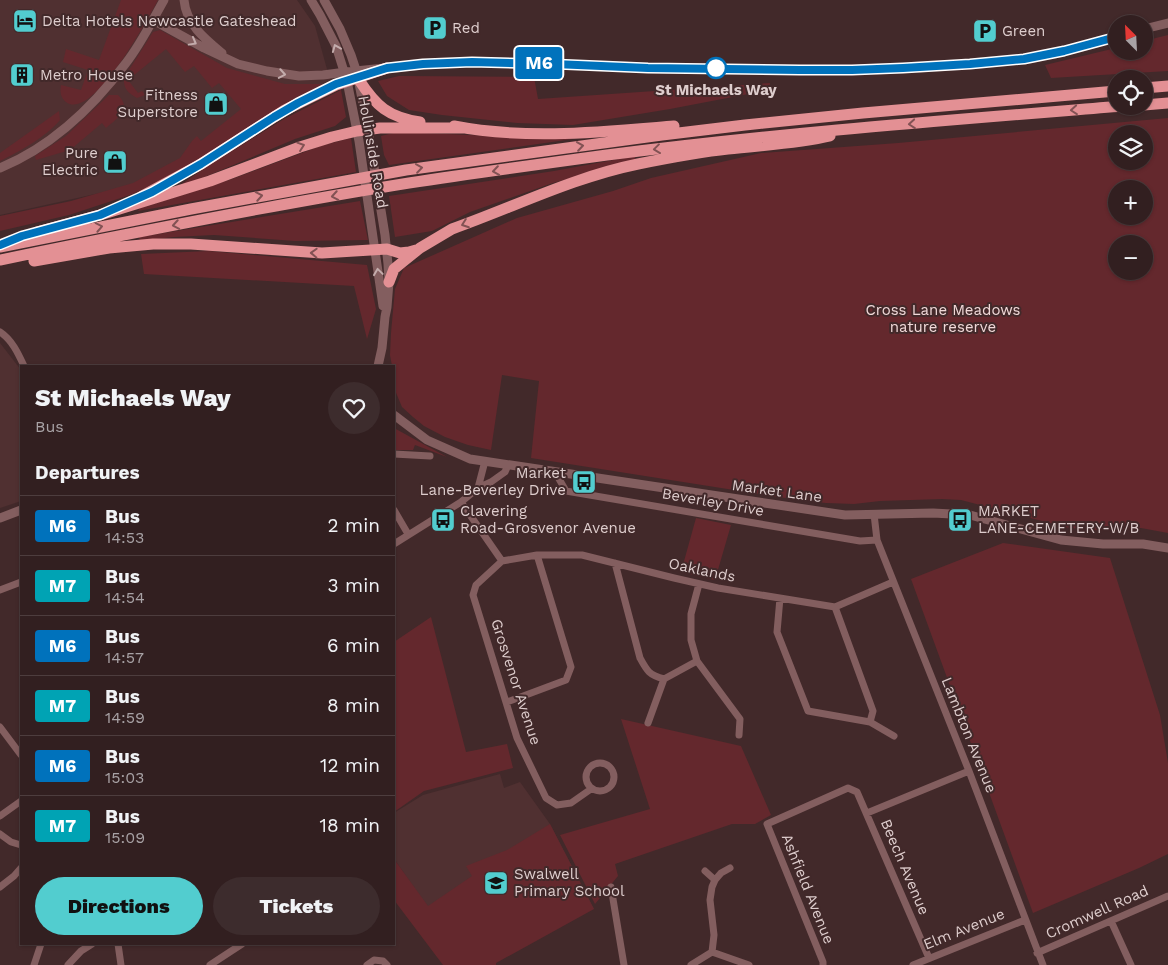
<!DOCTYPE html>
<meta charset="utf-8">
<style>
:root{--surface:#321f20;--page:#3d2c2d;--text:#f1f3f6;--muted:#a8a2a5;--line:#4d3d3e;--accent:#52cdcf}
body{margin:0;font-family:"Work Sans",sans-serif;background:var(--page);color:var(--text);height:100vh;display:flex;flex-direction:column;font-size:19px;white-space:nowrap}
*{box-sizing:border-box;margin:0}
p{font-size:16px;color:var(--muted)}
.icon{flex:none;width:28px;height:28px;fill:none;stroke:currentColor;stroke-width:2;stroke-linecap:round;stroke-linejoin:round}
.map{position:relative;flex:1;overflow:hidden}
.drawer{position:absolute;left:20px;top:365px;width:375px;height:580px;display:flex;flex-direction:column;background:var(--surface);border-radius:0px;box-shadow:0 1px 4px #0004,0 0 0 1px var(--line)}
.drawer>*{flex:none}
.badge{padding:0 10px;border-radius:4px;font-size:18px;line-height:32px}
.needle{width:32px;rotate:336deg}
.tools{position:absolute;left:1108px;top:15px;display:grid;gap:10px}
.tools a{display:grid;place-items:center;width:45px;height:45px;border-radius:50%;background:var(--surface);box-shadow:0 1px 4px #0004,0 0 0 1px var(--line);font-size:25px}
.map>.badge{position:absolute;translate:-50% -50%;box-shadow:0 0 0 2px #fff}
h2{padding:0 15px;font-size:19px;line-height:45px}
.round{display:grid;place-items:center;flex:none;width:52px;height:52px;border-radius:26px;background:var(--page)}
.summary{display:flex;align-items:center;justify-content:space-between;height:85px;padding:0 15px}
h1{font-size:24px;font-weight:800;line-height:38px}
.primary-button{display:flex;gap:10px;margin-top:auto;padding:10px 15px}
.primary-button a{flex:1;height:58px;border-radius:30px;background:var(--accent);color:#111;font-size:20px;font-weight:800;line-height:58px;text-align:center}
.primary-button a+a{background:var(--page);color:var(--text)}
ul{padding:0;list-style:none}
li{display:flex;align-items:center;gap:15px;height:60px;padding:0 15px;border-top:1px solid var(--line)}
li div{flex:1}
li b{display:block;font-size:19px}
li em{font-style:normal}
li .badge{min-width:55px;font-weight:700;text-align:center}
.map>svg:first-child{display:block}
</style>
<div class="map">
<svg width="1168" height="965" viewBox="0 0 1168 965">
<rect width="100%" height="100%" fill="#42292a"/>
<path fill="#503031" d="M0,0H297L315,26L330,80L136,185L0,215Z
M0,343L21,370V501L0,508Z
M500,774L504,788L520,782L550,824L594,909L455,946L394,859V813L423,795Z"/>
<path fill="#64282d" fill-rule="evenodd" d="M121,0H158C148,18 93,122 66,102C60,97 60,91 61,85L81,90L88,70L63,62L66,49L99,60Z
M160,30L227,68L285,84H324L246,129L188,166L133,194L69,215L0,231V216L71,201L133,183L180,158L192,141L197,136L201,141L241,109L219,83L212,88L194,66L185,72L166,49L128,80L138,93L142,91L145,95L137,98C128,93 123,88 124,78L153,32Z
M1168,35V71L1051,78L1045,65L1116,48V51H1144V41Z
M399,76L534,77L538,99L770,83L769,90L670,109L573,125L517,123L442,115L409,110L387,96L378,81Z
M341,90L346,117L335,126L295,139L188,184H182L203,169L284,119Z
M109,95H118C120,97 122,99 123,102C128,113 113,121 106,128L102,123L70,150L36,160L35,156L66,136Z
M59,111L60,120C47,136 19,152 0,161V153Z
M1168,118V533L1141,528L1106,531L1069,528L961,500L942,499L880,501L854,504L826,503L778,497L531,458L539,381L502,375L491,450L468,445L445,437L424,426L413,417L402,407L394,388V366H392L390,355L391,333L395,289L404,268L517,218L613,191L651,178L761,153L898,143ZM1116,134H1144V161H1116ZM1116,189H1144V216H1116ZM1116,244H1144V271H1116Z
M397,132L573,139L389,165L384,155L381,136Z
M351,138L356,172L138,211L140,208L229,180L323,145Z
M635,156V161L553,183L470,212L432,231L395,237L389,196L554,171Z
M360,201L368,240L295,241L214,235L174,237L140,241L139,237Z
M209,251L367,265L376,309L367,339L354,286L144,274L141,254Z
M394,428L447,457L415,445L413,450H394Z
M696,518L731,525L715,580L681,572Z
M1003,543L1110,558L1160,715L1168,763V854L1139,868L1033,913L911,579Z
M431,617L466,752L507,744L513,768L424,791L394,812V642Z
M621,719L741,746L771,815L755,824H732L615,864L618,876L595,904L560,835L650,809Z
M550,824L594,909L496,963V965H443L394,900V859L428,906L472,876L466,866L507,850Z"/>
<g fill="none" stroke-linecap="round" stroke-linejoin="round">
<path stroke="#835e5f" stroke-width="7" d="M0,332C12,340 18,353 24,366
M394,454L430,456
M555,472L566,491L860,541L877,540
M478,488L485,461
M461,502L502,561
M394,510L408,534
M874,514L877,540L969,771L1043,965
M394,544L461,502L478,488L491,482L505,472L508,465
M502,561L537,555H582L674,578L718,588L835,607L893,582
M502,561L476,585L473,595L517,738L546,798L557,805L571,803L591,789
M615,563L640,658C647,671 649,675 664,679L697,661
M699,584L691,614V640L697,661L740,719L739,735
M0,590L21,582
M780,598L777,632L808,711L870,722L873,711L835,607
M507,702L566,680L571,667L537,555
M870,722L894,736
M648,723L664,679
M0,727L21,755
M586 777a14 14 0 1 1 28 0a14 14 0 1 1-28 0Z
M867,813L969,771
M0,816L21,801
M0,834L11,842L21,845
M705,871L715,880L712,887L710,900L714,935L712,952
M715,880L721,873L730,868
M0,887L14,876L21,868
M611,887L624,965
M1111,921L1131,965
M118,944L121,965
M1037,953L1168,896
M34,965L41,944
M68,965L81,951L92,944
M210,965L242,944
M367,965L374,960L383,961L387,965
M691,965L712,952L749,965
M823,965V962L767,824L848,788L857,792L929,958
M913,965L1025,920"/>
<path stroke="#835e5f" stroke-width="9" d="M184,0C186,24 205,39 222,53
M311,0L320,15L336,46L347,81L359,141L383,306
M324,0L340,29L351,55L357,73L368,130L385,235L388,264L389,282L387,307L385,317L382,348L378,366
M153,20L204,48L238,64L267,71L299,76L323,75L346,72L423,64L472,62L554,64L648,68L852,70L903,68L970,64L1024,59L1064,51L1116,37
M1144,29L1168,23
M0,168C51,147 93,107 126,63C141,44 152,21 164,0
M394,415L427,440L470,459L845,515L933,513L970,515L1061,540L1103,544H1143L1168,548
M0,518L21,510"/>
<path stroke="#e39094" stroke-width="11" d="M359,80C376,106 388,117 420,122
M1144,88L1168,86
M1144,105L1168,103
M454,126C526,140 601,132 674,126
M142,196L201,164L285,110L336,85L387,68
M37,232L100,215L210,181L300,147L332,137L357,131L380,128H461
M0,247L191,209L406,170L662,135L745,125L863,113L1116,91
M0,260C136,232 272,205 409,183C475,173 541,164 607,155C778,133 951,120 1123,106
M34,261L109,248L153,244H191L322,253L387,249L400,253L409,252L416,250
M389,282L394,269L405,260L420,248L452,229C514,207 574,177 638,164C668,158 698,152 728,149C762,145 797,144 830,136"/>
</g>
<defs><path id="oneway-chevron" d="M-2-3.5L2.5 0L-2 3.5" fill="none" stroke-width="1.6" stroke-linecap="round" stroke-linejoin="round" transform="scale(1.25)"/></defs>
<g stroke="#c3acac">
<use href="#oneway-chevron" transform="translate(193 42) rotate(29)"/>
<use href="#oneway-chevron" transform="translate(336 48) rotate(-112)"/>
<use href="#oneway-chevron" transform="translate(282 74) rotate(10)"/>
<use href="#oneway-chevron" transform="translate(378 272) rotate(-98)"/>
</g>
<g stroke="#825254">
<use href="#oneway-chevron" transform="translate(1074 110) rotate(175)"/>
<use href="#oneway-chevron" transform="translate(912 124) rotate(175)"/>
<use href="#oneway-chevron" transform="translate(301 146) rotate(-19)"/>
<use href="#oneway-chevron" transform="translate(580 146) rotate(-8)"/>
<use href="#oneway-chevron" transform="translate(657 149) rotate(173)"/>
<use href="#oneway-chevron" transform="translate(419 168) rotate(-8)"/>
<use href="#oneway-chevron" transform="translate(496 171) rotate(172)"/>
<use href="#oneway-chevron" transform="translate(259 196) rotate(-10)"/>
<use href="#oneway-chevron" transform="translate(335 196) rotate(170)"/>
<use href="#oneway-chevron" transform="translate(465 224) rotate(160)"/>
<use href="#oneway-chevron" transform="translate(176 225) rotate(170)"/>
<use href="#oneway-chevron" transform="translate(99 227) rotate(-11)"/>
<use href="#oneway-chevron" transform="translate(314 253) rotate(-178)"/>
</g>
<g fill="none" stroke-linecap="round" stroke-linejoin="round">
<defs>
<path id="line" d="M0,245L22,236L100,215L152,192L201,164L274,117L298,103L336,84L387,68L423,64L472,62L554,64L648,68L800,70H852L903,68L970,64L1024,59L1064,51L1116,37"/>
</defs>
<use href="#line" stroke="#fff" stroke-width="11"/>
<use href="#line" stroke="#0072bc" stroke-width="8"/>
</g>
<defs>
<symbol id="hotel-square" viewBox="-11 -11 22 22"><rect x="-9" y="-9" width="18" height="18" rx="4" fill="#52cdcf" stroke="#42292a"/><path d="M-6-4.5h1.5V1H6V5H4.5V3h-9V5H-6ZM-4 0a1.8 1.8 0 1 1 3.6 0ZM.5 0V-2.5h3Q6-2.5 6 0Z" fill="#111"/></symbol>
<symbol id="parking-square" viewBox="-11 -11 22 22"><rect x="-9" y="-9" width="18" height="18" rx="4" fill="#52cdcf" stroke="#42292a"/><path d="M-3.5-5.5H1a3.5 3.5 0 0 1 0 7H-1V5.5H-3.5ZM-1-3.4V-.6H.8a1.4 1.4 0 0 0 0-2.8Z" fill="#111"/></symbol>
<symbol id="building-square" viewBox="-11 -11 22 22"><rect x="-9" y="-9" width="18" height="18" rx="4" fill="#52cdcf" stroke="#42292a"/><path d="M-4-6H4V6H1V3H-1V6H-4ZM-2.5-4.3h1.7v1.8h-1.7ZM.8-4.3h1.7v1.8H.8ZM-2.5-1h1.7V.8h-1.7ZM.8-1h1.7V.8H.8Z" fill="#111"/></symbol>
<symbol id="shop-square" viewBox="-11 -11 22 22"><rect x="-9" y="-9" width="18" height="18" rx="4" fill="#52cdcf" stroke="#42292a"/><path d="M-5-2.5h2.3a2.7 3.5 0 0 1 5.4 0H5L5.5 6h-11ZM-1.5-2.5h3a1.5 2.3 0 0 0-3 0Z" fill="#111"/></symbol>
<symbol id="bus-square" viewBox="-11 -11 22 22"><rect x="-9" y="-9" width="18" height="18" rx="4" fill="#52cdcf" stroke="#42292a"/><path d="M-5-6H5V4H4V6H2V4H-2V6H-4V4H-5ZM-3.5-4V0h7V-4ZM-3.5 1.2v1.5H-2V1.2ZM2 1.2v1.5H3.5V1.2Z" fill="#111"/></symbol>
<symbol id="school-square" viewBox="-11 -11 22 22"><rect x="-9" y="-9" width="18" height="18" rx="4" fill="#52cdcf" stroke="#42292a"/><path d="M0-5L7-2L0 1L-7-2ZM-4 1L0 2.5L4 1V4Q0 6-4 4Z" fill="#111"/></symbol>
</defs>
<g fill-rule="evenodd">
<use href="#hotel-square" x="11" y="7" width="28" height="28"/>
<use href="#parking-square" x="421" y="14" width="28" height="28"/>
<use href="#parking-square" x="971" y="17" width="28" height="28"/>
<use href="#building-square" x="8" y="61" width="28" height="28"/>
<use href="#shop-square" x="202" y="90" width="28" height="28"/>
<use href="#shop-square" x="101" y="148" width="28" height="28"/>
<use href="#bus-square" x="570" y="468" width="28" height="28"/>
<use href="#bus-square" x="429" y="506" width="28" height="28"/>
<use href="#bus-square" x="946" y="506" width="28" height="28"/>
<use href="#school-square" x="482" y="869" width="28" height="28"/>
</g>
<circle fill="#fff" stroke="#0072bc" stroke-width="2.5" cx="716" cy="68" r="10"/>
<g text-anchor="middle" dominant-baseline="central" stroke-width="4" stroke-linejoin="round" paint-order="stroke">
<g font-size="15" fill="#decdcd" stroke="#42292a" text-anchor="start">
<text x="42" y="21">Delta Hotels Newcastle Gateshead</text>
<text x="452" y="28">Red</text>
<text x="1002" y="31">Green</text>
<text x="40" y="75">Metro House</text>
<text x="198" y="95" text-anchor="end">Fitness<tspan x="198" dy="17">Superstore</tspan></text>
<text x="98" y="153" text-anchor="end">Pure<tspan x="98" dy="17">Electric</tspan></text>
<text x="566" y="473" text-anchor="end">Market<tspan x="566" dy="17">Lane-Beverley Drive</tspan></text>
<text x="460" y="511">Clavering<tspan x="460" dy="17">Road-Grosvenor Avenue</tspan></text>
<text x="978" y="511">MARKET<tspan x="978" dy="17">LANE-CEMETERY-W/B</tspan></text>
<text x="514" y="874">Swalwell<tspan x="514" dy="17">Primary School</tspan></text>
</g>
<g font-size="15" font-weight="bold" fill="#decdcd" stroke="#42292a">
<text x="716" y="90">St Michaels Way</text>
</g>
<g font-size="15" fill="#decdcd" stroke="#42292a">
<text transform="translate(373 152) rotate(80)">Hollinside Road</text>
<text transform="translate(777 491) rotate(8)">Market Lane</text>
<text transform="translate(713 502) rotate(10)">Beverley Drive</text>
<text transform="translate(702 570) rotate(12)">Oaklands</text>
<text transform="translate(516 682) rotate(72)">Grosvenor Avenue</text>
<text transform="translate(969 735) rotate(68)">Lambton Avenue</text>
<text transform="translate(905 867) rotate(67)">Beech Avenue</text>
<text transform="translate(808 889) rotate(68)">Ashfield Avenue</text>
<text transform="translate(1097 912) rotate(-24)">Cromwell Road</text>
<text transform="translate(964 929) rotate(-22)">Elm Avenue</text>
</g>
<g font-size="15" fill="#f1d8d8" stroke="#42292a">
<text x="943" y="310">Cross Lane Meadows<tspan x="943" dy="17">nature reserve</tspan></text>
</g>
</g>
</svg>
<div class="tools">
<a><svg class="needle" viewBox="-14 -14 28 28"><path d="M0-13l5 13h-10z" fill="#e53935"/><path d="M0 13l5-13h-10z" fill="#a8a2a5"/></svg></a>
<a><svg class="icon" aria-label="locate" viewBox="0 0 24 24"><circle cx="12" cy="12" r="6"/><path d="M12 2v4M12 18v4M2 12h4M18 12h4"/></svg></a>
<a><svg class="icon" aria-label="layers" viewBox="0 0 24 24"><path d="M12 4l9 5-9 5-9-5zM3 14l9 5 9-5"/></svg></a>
<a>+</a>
<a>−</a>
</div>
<b class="badge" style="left:539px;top:63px;background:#0072bc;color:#fff">M6</b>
<section class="drawer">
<div class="summary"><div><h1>St Michaels Way</h1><p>Bus</p></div><a class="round"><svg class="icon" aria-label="heart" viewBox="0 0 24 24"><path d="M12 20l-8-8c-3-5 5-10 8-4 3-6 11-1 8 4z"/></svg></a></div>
<h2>Departures</h2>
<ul>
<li><span class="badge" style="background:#0072bc;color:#fff">M6</span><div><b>Bus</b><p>14:53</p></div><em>2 min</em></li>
<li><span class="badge" style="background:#00a3b4;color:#fff">M7</span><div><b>Bus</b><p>14:54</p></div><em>3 min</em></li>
<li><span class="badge" style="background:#0072bc;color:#fff">M6</span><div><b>Bus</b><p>14:57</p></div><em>6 min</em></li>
<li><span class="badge" style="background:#00a3b4;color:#fff">M7</span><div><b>Bus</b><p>14:59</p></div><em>8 min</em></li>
<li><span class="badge" style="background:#0072bc;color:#fff">M6</span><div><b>Bus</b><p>15:03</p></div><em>12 min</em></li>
<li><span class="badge" style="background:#00a3b4;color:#fff">M7</span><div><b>Bus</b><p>15:09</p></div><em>18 min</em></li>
</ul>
<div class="primary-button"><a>Directions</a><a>Tickets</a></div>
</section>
</div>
